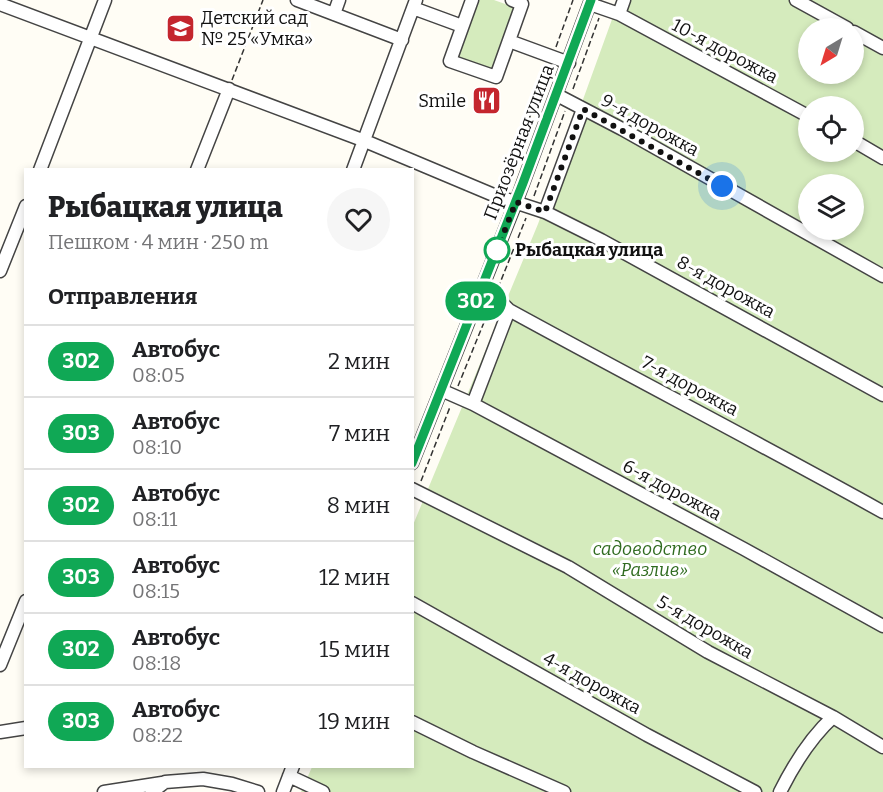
<!DOCTYPE html>
<html lang="ru">
<meta charset="utf-8">
<style>
:root{--surface:#fff;--page:#f6f6f6;--text:#202124;--muted:#757577;--line:#e0e0e0}
body{margin:0;font-family:Bitter,serif;background:var(--page);color:var(--text);height:100vh;display:flex;flex-direction:column;font-size:22px;white-space:nowrap}
*{box-sizing:border-box;margin:0}
p{font-size:20px;color:var(--muted)}
.icon{flex:none;width:33px;height:33px;fill:none;stroke:currentColor;stroke-width:2;stroke-linecap:round;stroke-linejoin:round}
.map{position:relative;flex:1;overflow:hidden}
.panel{position:absolute;left:24px;top:168px;width:390px;height:600px;display:flex;flex-direction:column;background:var(--surface);border-radius:0px;box-shadow:0 3px 9px #0003}
.panel>*{flex:none}
.badge{padding:0 12px;border-radius:20px;font-size:21px;line-height:39px}
.needle{width:39px;rotate:218deg}
.controls{position:absolute;left:798px;top:18px;display:grid;gap:12px}
.controls a{display:grid;place-items:center;width:66px;height:66px;border-radius:50%;background:var(--surface);box-shadow:0 3px 9px #0003;font-size:30px}
.you{position:absolute;width:30px;height:30px;margin:-15px;border:4px solid #fff;border-radius:50%;background:#1a73e8;box-shadow:0 0 0 9px #1a73e833}
.map>.badge{position:absolute;translate:-50% -50%;box-shadow:0 0 0 3px #fff}
h2{padding:0 24px;font-size:22px;line-height:54px}
.round{display:grid;place-items:center;flex:none;width:63px;height:63px;border-radius:32px;background:var(--page)}
.head{display:flex;align-items:center;justify-content:space-between;height:102px;padding:0 24px}
h1{font-size:28px;font-weight:800;line-height:45px}
ul{padding:0;list-style:none}
li{display:flex;align-items:center;gap:18px;height:72px;padding:0 24px;border-top:2px solid var(--line)}
li div{flex:1}
li b{display:block;font-size:22px}
li em{font-style:normal}
li .badge{min-width:66px;font-weight:700;text-align:center}
.map>svg:first-child{display:block}
</style>
<div class="map">
<svg width="883" height="792" viewBox="0 0 883 792">
<rect width="100%" height="100%" fill="#fffdf5"/>
<path fill="#d5ebbd" fill-rule="evenodd" d="M476,0H494L516,8L493,72L456,58Z
M619,0H883V792H301L312,767L412,766L413,525L538,224ZM808,28H854V74H808ZM808,106H854V152H808ZM808,184H854V230H808Z"/>
<g fill="none" stroke-linecap="round" stroke-linejoin="round">
<defs>
<path id="minor" d="M297,0L402,40
M472,0L450,61L496,77L522,4L512,0
M796,0L847,28
M0,4L365,141L496,196L545,212L601,240L883,395
M590,4L619,14L808,116
M413,8L462,26
M334,14L339,0
M619,14L624,0
M854,32L883,48
M509,41L569,63
M557,95L622,129L883,276
M854,141L883,158
M40,170L105,0
M197,170L229,89
M353,170L416,0
M545,212L583,109
M0,271L26,206
M479,294L503,304L509,310C633,378 759,443 883,512
M441,390L473,404L744,549L883,626
M473,404L509,310
M412,463L516,202L591,0
M412,489L568,567L708,652L833,717L883,747
M412,603L647,735L755,792
M0,665L26,601
M412,722L473,752L564,792
M0,732L26,728
M289,776L323,792
M104,792L162,783
M152,792L165,782L203,779L232,784L258,792
M283,792L293,766
M780,792C794,764 810,738 833,717"/>
</defs>
<use href="#minor" stroke="#444" stroke-width="15"/>
<path stroke="#333" stroke-width="1.5" stroke-dasharray="6 3" stroke-linecap="butt" d="M556,47L573,0
M232,80L263,0
M573,89L599,18
M501,186L507,178L548,68
M534,196L565,111
M498,288L526,218
M458,386L489,310
M421,481L450,407"/>
<use href="#minor" stroke="#fff" stroke-width="12"/>
</g>
<g fill="none" stroke-linecap="round" stroke-linejoin="round">
<defs>
<path id="line" d="M412,463L523,183L591,0"/>
</defs>
<use href="#line" stroke="#fff" stroke-width="14"/>
<use href="#line" stroke="#10a855" stroke-width="9"/>
<path stroke="#111" stroke-width="6" stroke-dasharray="0 10.8" d="M497,250L516,202L545,212L583,109L722,186"/>
</g>
<defs>
<symbol id="school-square" viewBox="-11 -11 22 22"><rect x="-9" y="-9" width="18" height="18" rx="4" fill="#c4262e" stroke="#fff"/><path d="M0-5L7-2L0 1L-7-2ZM-4 1L0 2.5L4 1V4Q0 6-4 4Z" fill="#fff"/></symbol>
<symbol id="restaurant-square" viewBox="-11 -11 22 22"><rect x="-9" y="-9" width="18" height="18" rx="4" fill="#c4262e" stroke="#fff"/><path d="M-5-6h1v4h1v-4h1v4h1v-4h1v5L-1.5 .5V6h-2V.5L-5-1ZM5-6V6H3V1.5H1.5Q1.5-4 5-6Z" fill="#fff"/></symbol>
</defs>
<g fill-rule="evenodd">
<use href="#school-square" x="164" y="12" width="33" height="33"/>
<use href="#restaurant-square" x="470" y="84" width="33" height="33"/>
</g>
<circle fill="#fff" stroke="#10a855" stroke-width="3" cx="497" cy="250" r="12"/>
<g text-anchor="middle" dominant-baseline="central" stroke-width="6" stroke-linejoin="round" paint-order="stroke">
<g font-size="18" fill="#111" stroke="#fff" text-anchor="start">
<text x="201" y="18">Детский сад<tspan x="201" dy="21">№ 25 «Умка»</tspan></text>
<text x="466" y="101" text-anchor="end">Smile</text>
</g>
<g font-size="18" fill="#111" stroke="#fff">
<text transform="translate(725 51) rotate(28)">10-я дорожка</text>
<text transform="translate(650 125) rotate(29)">9-я дорожка</text>
<text transform="translate(519 142) rotate(-69)">Приозёрная улица</text>
<text transform="translate(726 287) rotate(29)">8-я дорожка</text>
<text transform="translate(690 386) rotate(28)">7-я дорожка</text>
<text transform="translate(672 490) rotate(28)">6-я дорожка</text>
<text transform="translate(705 627) rotate(30)">5-я дорожка</text>
<text transform="translate(592 683) rotate(29)">4-я дорожка</text>
</g>
<g font-size="18" font-weight="bold" fill="#111" stroke="#fff" text-anchor="start">
<text x="515" y="250">Рыбацкая улица</text>
</g>
<g font-size="18" font-style="italic" fill="#2f6b1f" stroke="#fff">
<text x="650" y="549">садоводство<tspan x="650" dy="21">«Разлив»</tspan></text>
</g>
</g>
</svg>
<div class="controls">
<a><svg class="needle" viewBox="-14 -14 28 28"><path d="M0-13l5 13h-10z" fill="#e53935"/><path d="M0 13l5-13h-10z" fill="#757577"/></svg></a>
<a><svg class="icon" aria-label="locate" viewBox="0 0 24 24"><circle cx="12" cy="12" r="6"/><path d="M12 2v4M12 18v4M2 12h4M18 12h4"/></svg></a>
<a><svg class="icon" aria-label="layers" viewBox="0 0 24 24"><path d="M12 4l9 5-9 5-9-5zM3 14l9 5 9-5"/></svg></a>
</div>
<div class="you" style="left:722px;top:186px"></div>
<b class="badge" style="left:476px;top:301px;background:#10a855;color:#fff">302</b>
<section class="panel">
<div class="head"><div><h1>Рыбацкая улица</h1><p>Пешком · 4 мин · 250 m</p></div><a class="round"><svg class="icon" aria-label="heart" viewBox="0 0 24 24"><path d="M12 20l-8-8c-3-5 5-10 8-4 3-6 11-1 8 4z"/></svg></a></div>
<h2>Отправления</h2>
<ul>
<li><span class="badge" style="background:#10a855;color:#fff">302</span><div><b>Автобус</b><p>08:05</p></div><em>2 мин</em></li>
<li><span class="badge" style="background:#10a855;color:#fff">303</span><div><b>Автобус</b><p>08:10</p></div><em>7 мин</em></li>
<li><span class="badge" style="background:#10a855;color:#fff">302</span><div><b>Автобус</b><p>08:11</p></div><em>8 мин</em></li>
<li><span class="badge" style="background:#10a855;color:#fff">303</span><div><b>Автобус</b><p>08:15</p></div><em>12 мин</em></li>
<li><span class="badge" style="background:#10a855;color:#fff">302</span><div><b>Автобус</b><p>08:18</p></div><em>15 мин</em></li>
<li><span class="badge" style="background:#10a855;color:#fff">303</span><div><b>Автобус</b><p>08:22</p></div><em>19 мин</em></li>
</ul>
</section>
</div>
